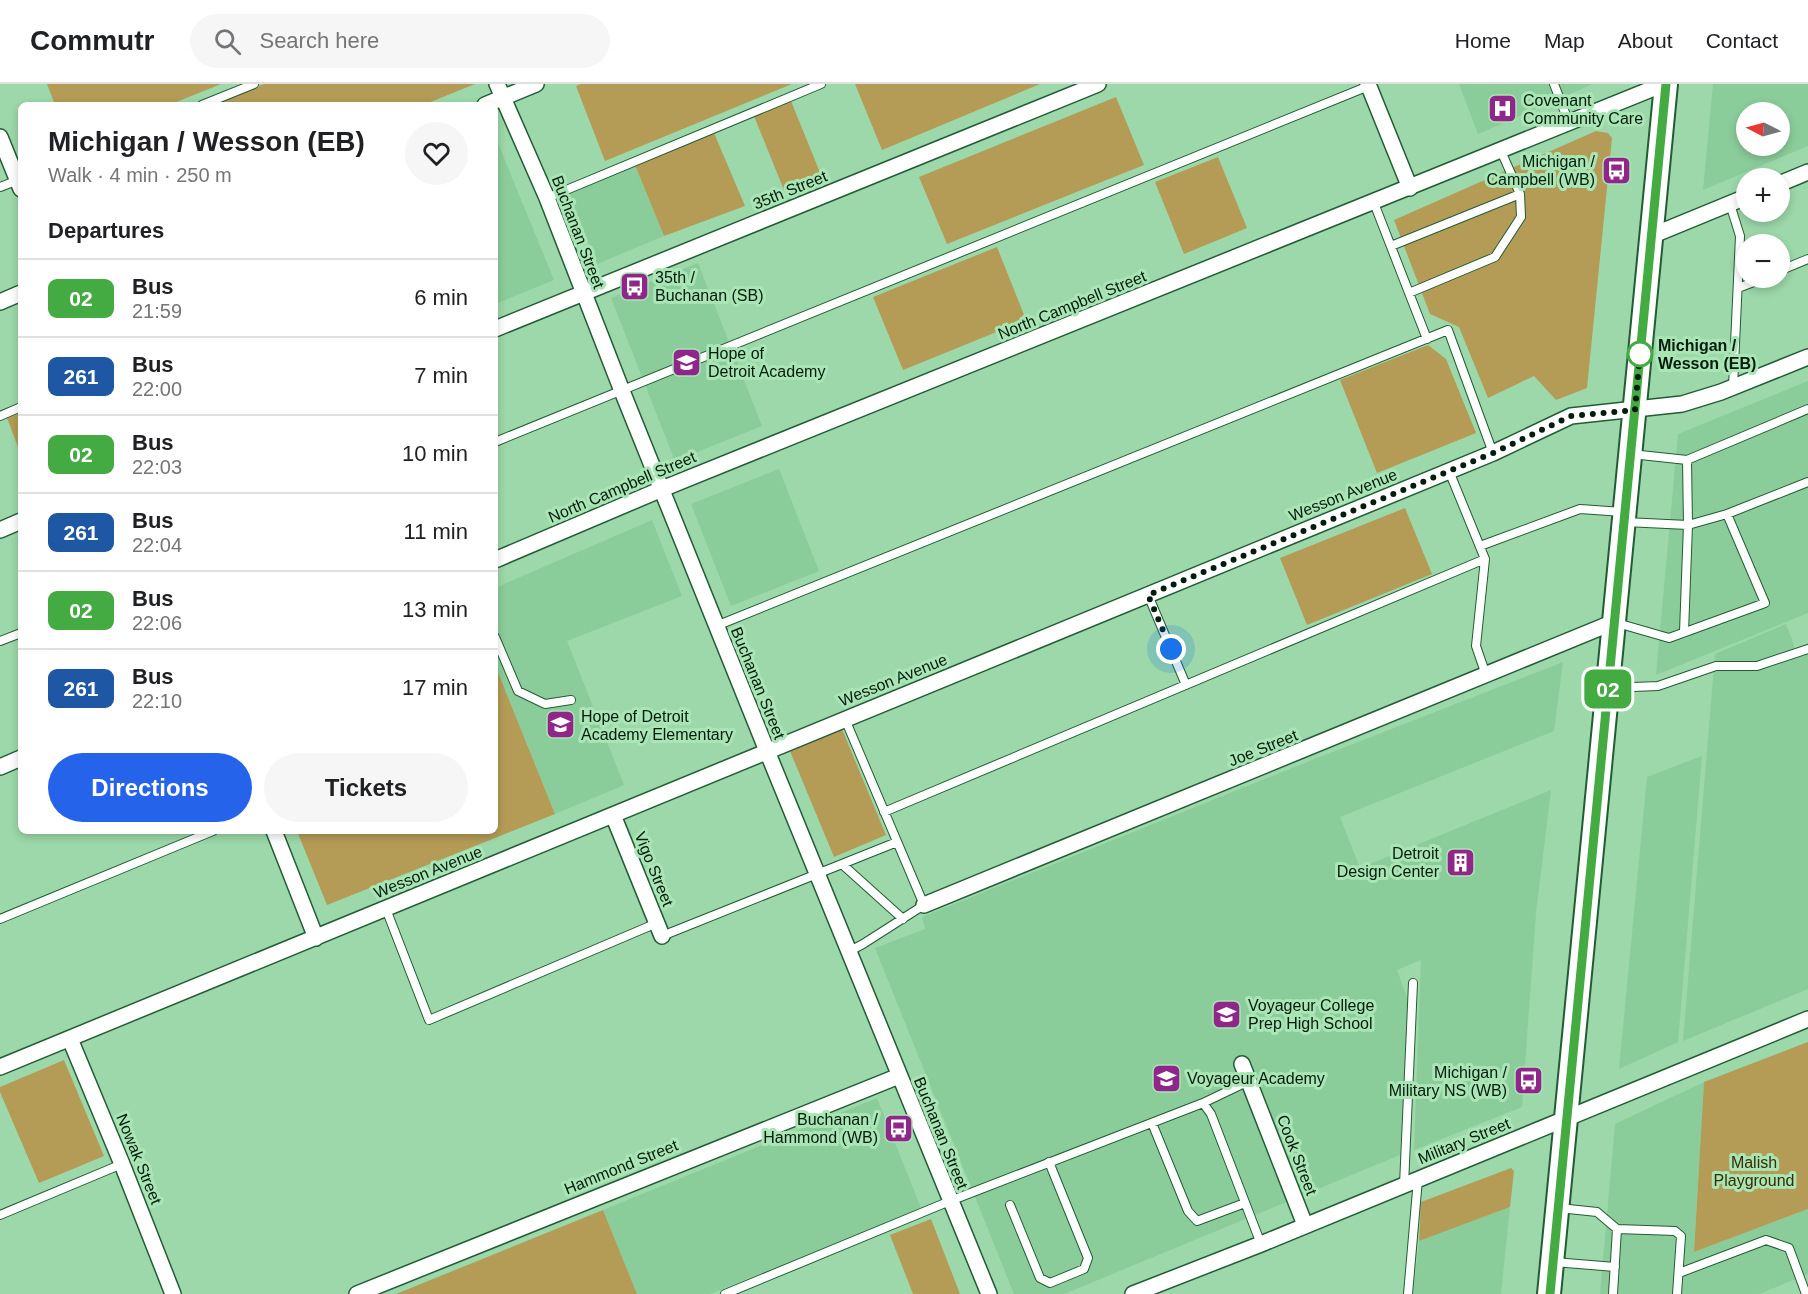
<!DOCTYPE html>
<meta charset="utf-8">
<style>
:root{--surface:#fff;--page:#f6f6f6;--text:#202124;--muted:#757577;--line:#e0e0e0;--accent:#2563eb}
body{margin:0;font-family:Arial,sans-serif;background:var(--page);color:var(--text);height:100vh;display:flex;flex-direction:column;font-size:22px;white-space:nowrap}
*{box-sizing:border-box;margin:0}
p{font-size:20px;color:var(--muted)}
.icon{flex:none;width:33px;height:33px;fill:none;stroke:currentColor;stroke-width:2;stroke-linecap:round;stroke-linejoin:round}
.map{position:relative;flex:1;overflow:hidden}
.drawer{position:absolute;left:18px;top:18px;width:480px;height:732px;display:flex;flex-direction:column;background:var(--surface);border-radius:9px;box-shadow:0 3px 9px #0003}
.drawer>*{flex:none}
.badge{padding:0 12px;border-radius:9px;font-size:21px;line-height:39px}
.needle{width:39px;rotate:276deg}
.buttons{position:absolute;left:1736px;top:18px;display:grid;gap:12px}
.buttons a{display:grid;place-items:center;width:54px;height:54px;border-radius:50%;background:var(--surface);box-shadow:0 3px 9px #0003;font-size:30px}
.you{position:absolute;width:30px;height:30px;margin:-15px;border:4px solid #fff;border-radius:50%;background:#1a73e8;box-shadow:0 0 0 9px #1a73e833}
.map>.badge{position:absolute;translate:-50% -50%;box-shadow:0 0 0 3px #fff}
h2{padding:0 30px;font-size:22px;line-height:54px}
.round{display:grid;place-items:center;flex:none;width:63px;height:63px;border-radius:32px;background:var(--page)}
.head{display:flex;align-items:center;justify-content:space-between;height:102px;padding:0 30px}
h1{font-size:28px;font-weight:600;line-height:45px}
.primary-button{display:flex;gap:12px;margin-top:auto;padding:12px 30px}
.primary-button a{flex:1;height:69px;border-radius:36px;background:var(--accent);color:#fff;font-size:24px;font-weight:600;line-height:69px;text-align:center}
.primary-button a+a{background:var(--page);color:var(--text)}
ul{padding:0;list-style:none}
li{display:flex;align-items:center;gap:18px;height:78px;padding:0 30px;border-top:2px solid var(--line)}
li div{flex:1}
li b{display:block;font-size:22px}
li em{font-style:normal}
li .badge{min-width:66px;font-weight:700;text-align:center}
header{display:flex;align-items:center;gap:36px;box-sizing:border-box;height:84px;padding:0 30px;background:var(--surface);border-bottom:2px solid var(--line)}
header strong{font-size:28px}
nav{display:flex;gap:33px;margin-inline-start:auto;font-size:21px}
.search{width:420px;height:54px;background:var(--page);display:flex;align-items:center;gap:15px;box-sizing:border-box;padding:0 21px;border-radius:33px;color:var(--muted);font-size:22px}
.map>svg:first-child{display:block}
</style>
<header>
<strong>Commutr</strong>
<div class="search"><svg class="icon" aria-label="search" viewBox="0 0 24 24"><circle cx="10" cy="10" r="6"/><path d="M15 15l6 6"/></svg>Search here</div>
<nav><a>Home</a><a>Map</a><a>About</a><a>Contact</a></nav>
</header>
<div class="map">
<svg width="1808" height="1210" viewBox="0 0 1808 1210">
<rect width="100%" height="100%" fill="#9cd8a9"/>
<path fill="#8bcd9a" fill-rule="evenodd" d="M1459,0H1593L1478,50Z
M1713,0H1808V62L1703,106ZM1746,28H1779V62H1746Z
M495,52L554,196L495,220Z
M635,81L664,152L597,180L568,108Z
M698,179L762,342L675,377L611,214Z
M1808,297V529L1656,591L1678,350Z
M779,385L819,487L731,522L691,420Z
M652,436L682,512L567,557L624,701L555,730L495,581V504Z
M1786,540L1795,564L1808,559V905L1683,957L1715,570Z
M1563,578L1554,647L1340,733L1360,784L1551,706L1536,829L1522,1023L1414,1066L1421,876L1397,886L1408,916L1400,1071L1064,1210H1014L875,864L925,845L922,833L1317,674Z
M1702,672L1678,958L1619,985L1647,693Z
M1704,998L1694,1168L1808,1125V1190L1759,1210H1600L1615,1040Z
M877,1014L921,1124L710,1210H637L603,1126Z
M1510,1123L1501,1210H1413L1419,1157Z"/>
<path fill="#b49c57" d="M47,0H221L169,21H55Z
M264,0H475L423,21H212Z
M581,0H792L605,77L576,2Z
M855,0H1040L882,66Z
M1116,13L1144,81L947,160L919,93Z
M791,17L821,91L784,106L754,32Z
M1596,47L1608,49L1612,54L1587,304L1556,316L1534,292L1488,314L1459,243L1430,230L1394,136Z
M714,49L745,122L664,152L635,81Z
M1218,73L1247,144L1184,170L1155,98Z
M997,163L1026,236L903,286L873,213Z
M1428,261L1446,275L1476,349L1377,389L1340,296Z
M21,329V371L7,334Z
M1405,424L1432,490L1307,541L1280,474Z
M495,581L555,730L327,821L297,747H495Z
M842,645L886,751L834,773L790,667Z
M1808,958V1125L1694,1168L1704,998Z
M64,976L104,1072L39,1099L0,1008V1003Z
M1511,1084L1514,1087L1510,1123L1419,1157L1421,1118Z
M603,1126L637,1210H396Z
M931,1135L960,1210H913L890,1151Z"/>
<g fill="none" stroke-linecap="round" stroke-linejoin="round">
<defs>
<path id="service" d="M1554,0L1569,39
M202,21L254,0
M1501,67L1520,110
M0,103L18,96
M547,114L821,0
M1374,119L1427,255
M1730,120L1740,152L1733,303
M1391,162L1520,110L1521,133L1495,173L1409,209
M1779,187L1808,175
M1738,204L1764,194
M0,332L21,323
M495,358L1371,1
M1631,370L1687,376L1808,325
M1449,387L1485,475L1476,562L1486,591
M1625,438L1688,441L1727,430L1808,398
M1480,462L1580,425L1623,428
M1148,511L1186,601
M1617,539L1669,554L1765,519L1727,430
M716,542L1448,246L1493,369
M1684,548L1688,441L1687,376
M495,553L518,607L545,620L571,616
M0,557L21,549
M1609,604L1658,602L1716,582H1757L1808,565
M845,635L924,821L863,860L848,868
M884,728L1485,475
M843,781L903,835
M386,825L429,936L657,839
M0,835L213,747
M662,852L897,758
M1203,1019L1211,1030L1261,1160
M1152,1039L1188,1127L1197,1137L1245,1119
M1404,1101L1413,899
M1010,1121L1040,1194L1050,1199L1084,1185L1088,1174L1049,1078
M1559,1124L1597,1128L1617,1145L1613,1210
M0,1131L122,1080
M1617,1145L1675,1147L1681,1152L1677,1210
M1554,1178L1615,1183
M1679,1189L1766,1156L1789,1164L1806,1210
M725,1210L950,1117L1203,1019L1249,997
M1408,1210L1418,1095"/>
<path id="minor" d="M497,0L547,114L622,307L767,667L989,1210
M1368,0L1410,104
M485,21L536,0
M0,53L21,105
M1779,100L1808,88
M1651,152L1746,113
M0,218L21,209
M495,245L1098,0
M0,446L21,437
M495,476L662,405L1664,0
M0,683L21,674
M613,731L662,852
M274,747L316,854
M924,821L1614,538
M70,955L122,1080L173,1210
M1242,980L1305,1141
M0,983L1493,369L1571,332L1682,320L1721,308L1808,273
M357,1210L899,992
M1133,1210L1261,1160L1808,935"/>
<path id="primary" d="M1549,1210L1666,0"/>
</defs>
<use href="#service" stroke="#225c34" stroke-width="10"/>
<use href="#minor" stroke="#225c34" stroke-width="18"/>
<use href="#primary" stroke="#225c34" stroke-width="26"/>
<use href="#service" stroke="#fff" stroke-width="8"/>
<use href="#minor" stroke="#fff" stroke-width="15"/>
<use href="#primary" stroke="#fff" stroke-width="22"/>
</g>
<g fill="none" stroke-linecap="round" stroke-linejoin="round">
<defs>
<path id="line" d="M1550,1210L1666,0"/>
</defs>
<use href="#line" stroke="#fff" stroke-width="14"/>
<use href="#line" stroke="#44aa42" stroke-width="9"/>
<path stroke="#041c0b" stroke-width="6" stroke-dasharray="0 10.8" d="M1171,565L1148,511L1493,369L1571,332L1635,326L1640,270"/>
</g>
<defs>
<symbol id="hospital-square" viewBox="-11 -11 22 22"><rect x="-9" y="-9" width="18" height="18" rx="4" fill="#91268a" stroke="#a9e5b5"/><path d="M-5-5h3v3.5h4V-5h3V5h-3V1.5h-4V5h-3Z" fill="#fff"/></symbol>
<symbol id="bus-square" viewBox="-11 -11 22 22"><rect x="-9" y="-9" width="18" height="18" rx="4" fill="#91268a" stroke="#a9e5b5"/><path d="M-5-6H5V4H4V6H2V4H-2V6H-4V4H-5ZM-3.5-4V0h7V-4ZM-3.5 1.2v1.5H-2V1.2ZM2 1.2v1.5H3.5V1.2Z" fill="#fff"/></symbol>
<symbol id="school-square" viewBox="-11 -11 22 22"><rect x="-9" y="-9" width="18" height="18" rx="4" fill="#91268a" stroke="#a9e5b5"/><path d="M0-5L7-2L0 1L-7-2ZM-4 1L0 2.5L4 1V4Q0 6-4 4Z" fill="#fff"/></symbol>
<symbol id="building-square" viewBox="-11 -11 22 22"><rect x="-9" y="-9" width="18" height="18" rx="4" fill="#91268a" stroke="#a9e5b5"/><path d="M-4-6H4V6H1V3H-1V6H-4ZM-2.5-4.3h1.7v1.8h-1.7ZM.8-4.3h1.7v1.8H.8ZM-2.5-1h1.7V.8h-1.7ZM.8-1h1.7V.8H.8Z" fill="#fff"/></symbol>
</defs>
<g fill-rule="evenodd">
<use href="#hospital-square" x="1486" y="8" width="33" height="33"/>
<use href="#bus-square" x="1600" y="70" width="33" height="33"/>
<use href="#bus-square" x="618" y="186" width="33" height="33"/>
<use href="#school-square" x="670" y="262" width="33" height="33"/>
<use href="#school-square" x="544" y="624" width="33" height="33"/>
<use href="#building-square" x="1444" y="762" width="33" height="33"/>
<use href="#school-square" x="1210" y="914" width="33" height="33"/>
<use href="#school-square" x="1150" y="978" width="33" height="33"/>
<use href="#bus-square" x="1512" y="980" width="33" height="33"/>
<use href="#bus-square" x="882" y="1028" width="33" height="33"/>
</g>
<circle fill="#fff" stroke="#44aa42" stroke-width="3" cx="1640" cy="270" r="12"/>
<g text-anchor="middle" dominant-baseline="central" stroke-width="6" stroke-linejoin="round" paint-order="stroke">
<g font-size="16" fill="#041c0b" stroke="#a9e5b5" text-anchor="start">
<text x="1523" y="16">Covenant<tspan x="1523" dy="18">Community Care</tspan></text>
<text x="1595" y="77" text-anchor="end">Michigan /<tspan x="1595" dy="18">Campbell (WB)</tspan></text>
<text x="655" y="193">35th /<tspan x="655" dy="18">Buchanan (SB)</tspan></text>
<text x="708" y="269">Hope of<tspan x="708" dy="18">Detroit Academy</tspan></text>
<text x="581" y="632">Hope of Detroit<tspan x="581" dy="18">Academy Elementary</tspan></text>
<text x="1439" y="769" text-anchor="end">Detroit<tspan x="1439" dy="18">Design Center</tspan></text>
<text x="1248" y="921">Voyageur College<tspan x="1248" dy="18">Prep High School</tspan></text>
<text x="1507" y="988" text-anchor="end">Michigan /<tspan x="1507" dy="18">Military NS (WB)</tspan></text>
<text x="1187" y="994">Voyageur Academy</text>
<text x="878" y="1035" text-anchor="end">Buchanan /<tspan x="878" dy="18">Hammond (WB)</tspan></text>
</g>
<g font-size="16" fill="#041c0b" stroke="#a9e5b5">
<text transform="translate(790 106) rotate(-22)">35th Street</text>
<text transform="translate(578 148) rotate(69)">Buchanan Street</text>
<text transform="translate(1072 221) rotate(-22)">North Campbell Street</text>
<text transform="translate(622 403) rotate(-23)">North Campbell Street</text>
<text transform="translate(1343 411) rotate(-22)">Wesson Avenue</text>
<text transform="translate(893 596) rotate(-22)">Wesson Avenue</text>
<text transform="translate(758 599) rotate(68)">Buchanan Street</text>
<text transform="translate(1263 664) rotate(-22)">Joe Street</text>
<text transform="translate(654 785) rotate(68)">Vigo Street</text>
<text transform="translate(428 788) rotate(-22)">Wesson Avenue</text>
<text transform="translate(941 1049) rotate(68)">Buchanan Street</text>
<text transform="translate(1464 1057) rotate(-22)">Military Street</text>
<text transform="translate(1297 1071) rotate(69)">Cook Street</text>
<text transform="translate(139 1075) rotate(68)">Nowak Street</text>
<text transform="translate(621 1083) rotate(-22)">Hammond Street</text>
</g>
<g font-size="16" font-weight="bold" fill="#041c0b" stroke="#a9e5b5" text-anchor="start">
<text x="1658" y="261">Michigan /<tspan x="1658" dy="18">Wesson (EB)</tspan></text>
</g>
<g font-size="16" fill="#3a2c00" stroke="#a9e5b5">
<text x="1754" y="1078">Malish<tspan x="1754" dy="18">Playground</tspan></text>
</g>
</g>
</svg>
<div class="buttons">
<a><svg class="needle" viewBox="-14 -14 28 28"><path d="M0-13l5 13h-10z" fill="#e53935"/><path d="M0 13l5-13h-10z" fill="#757577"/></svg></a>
<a>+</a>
<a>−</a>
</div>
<div class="you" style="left:1171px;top:565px"></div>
<b class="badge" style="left:1608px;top:605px;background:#44aa42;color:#fff">02</b>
<section class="drawer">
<div class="head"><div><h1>Michigan / Wesson (EB)</h1><p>Walk · 4 min · 250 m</p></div><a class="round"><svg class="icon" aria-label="heart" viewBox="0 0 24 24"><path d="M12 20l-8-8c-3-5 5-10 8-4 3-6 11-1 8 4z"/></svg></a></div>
<h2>Departures</h2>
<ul>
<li><span class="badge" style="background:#44aa42;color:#fff">02</span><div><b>Bus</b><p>21:59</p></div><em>6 min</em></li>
<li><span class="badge" style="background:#1e57a3;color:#fff">261</span><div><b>Bus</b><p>22:00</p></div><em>7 min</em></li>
<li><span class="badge" style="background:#44aa42;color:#fff">02</span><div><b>Bus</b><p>22:03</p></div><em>10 min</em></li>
<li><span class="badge" style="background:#1e57a3;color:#fff">261</span><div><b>Bus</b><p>22:04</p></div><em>11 min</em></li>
<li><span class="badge" style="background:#44aa42;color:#fff">02</span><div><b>Bus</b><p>22:06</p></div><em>13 min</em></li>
<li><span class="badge" style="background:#1e57a3;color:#fff">261</span><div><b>Bus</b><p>22:10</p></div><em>17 min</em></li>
</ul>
<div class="primary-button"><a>Directions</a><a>Tickets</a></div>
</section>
</div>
